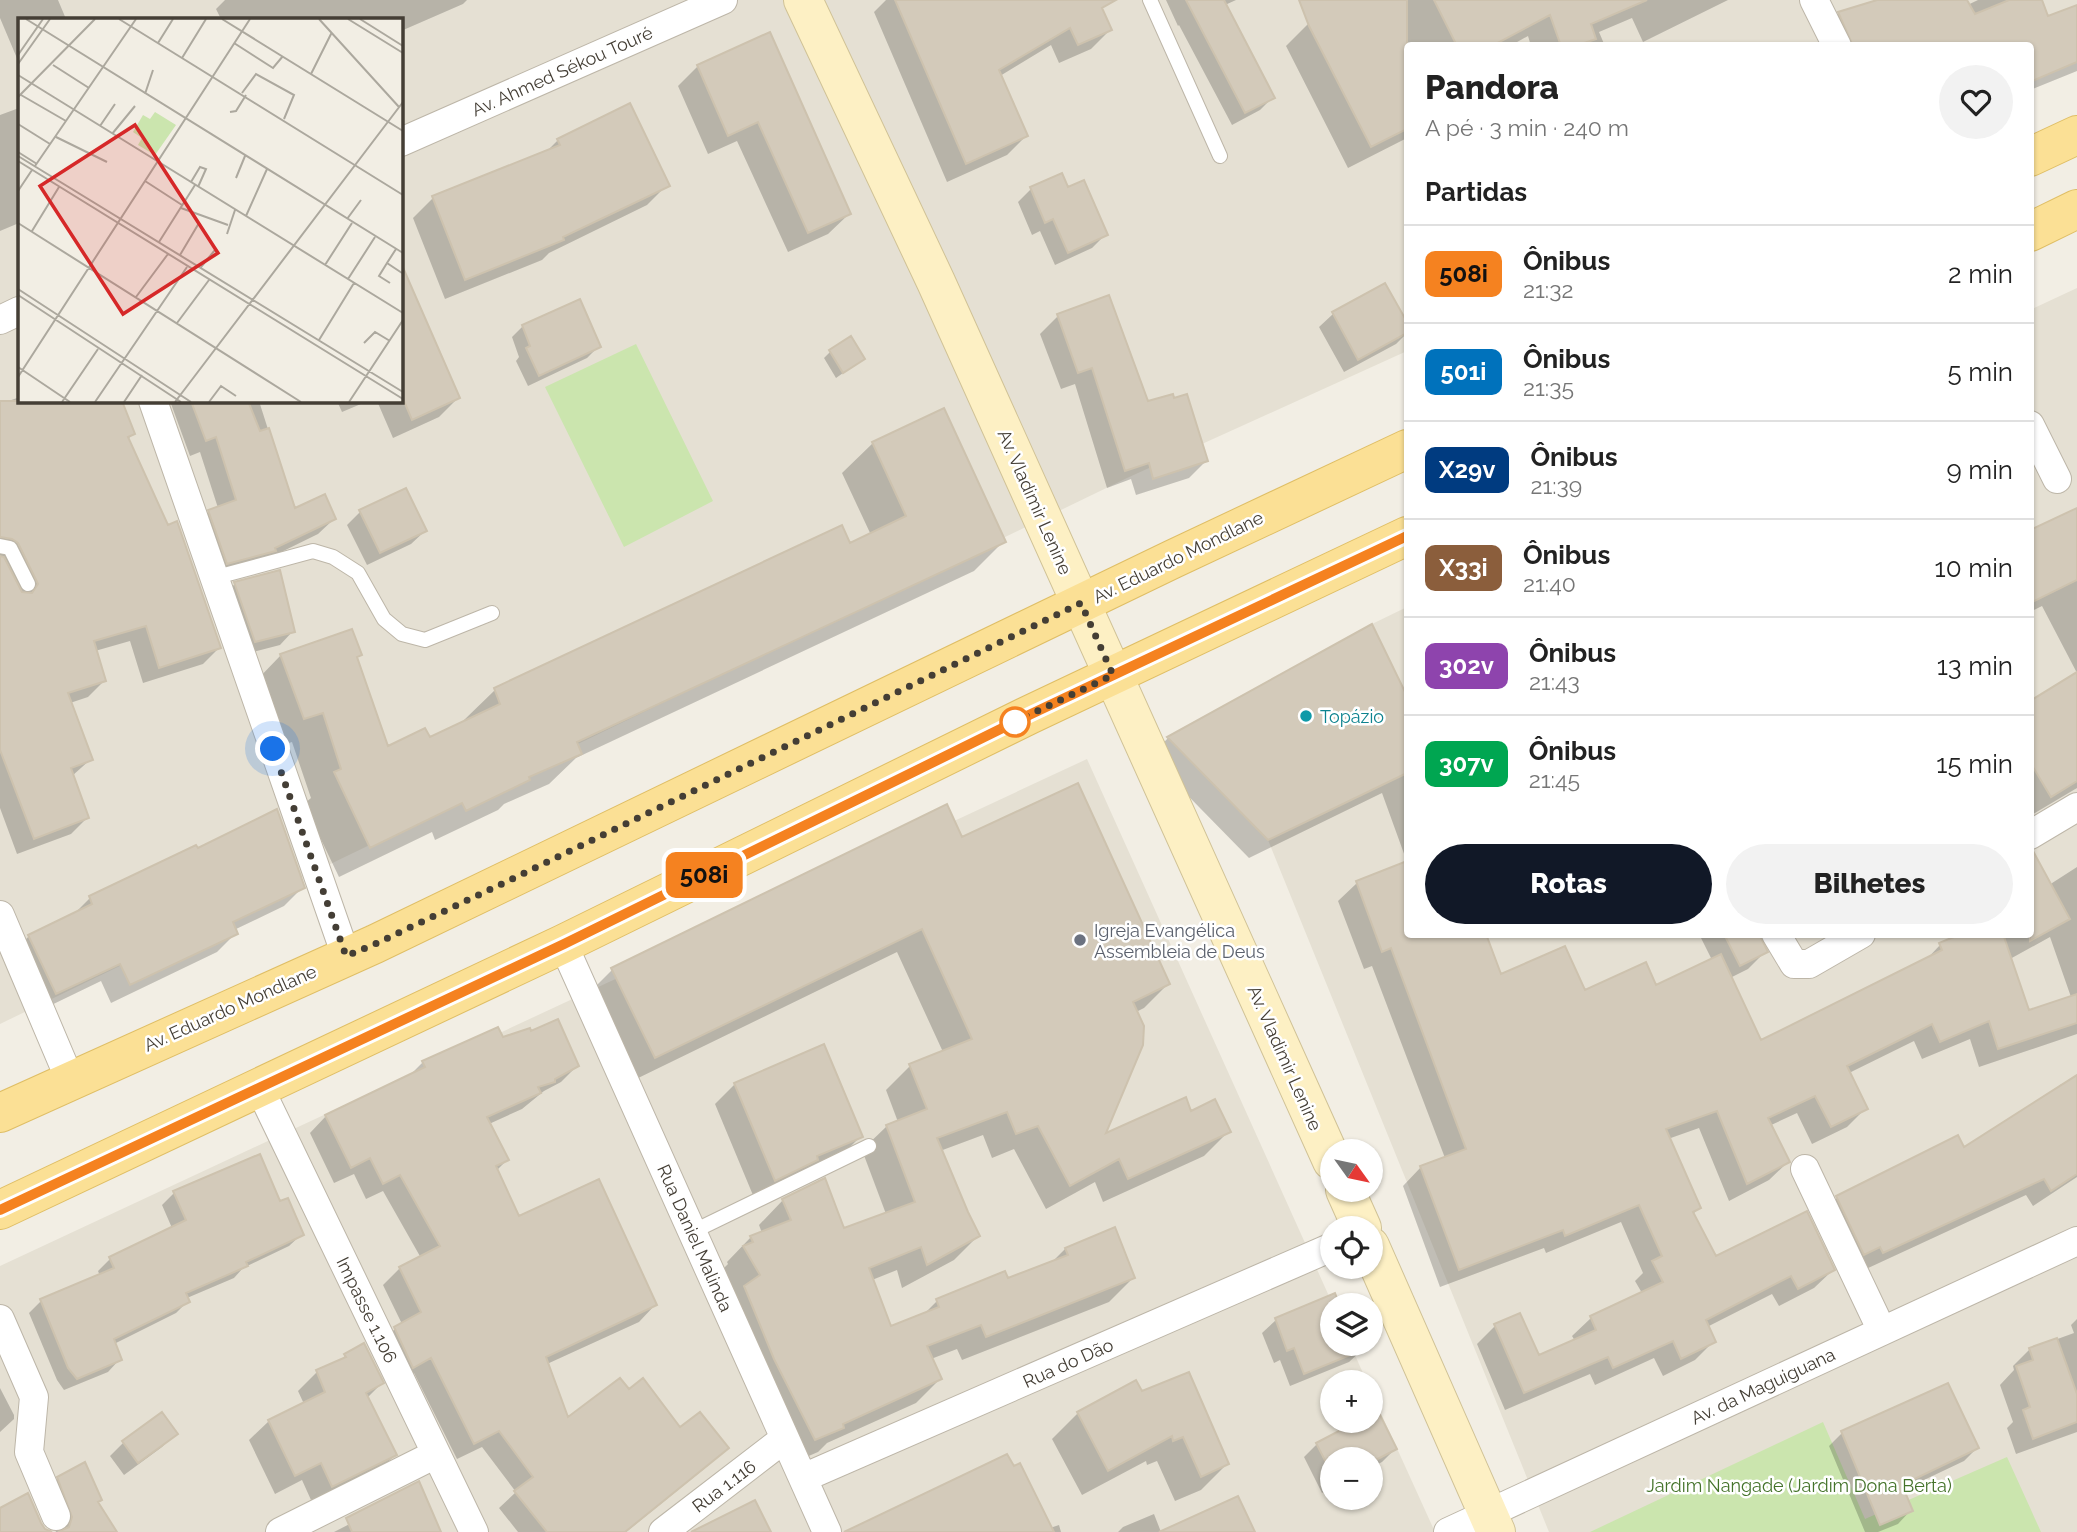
<!DOCTYPE html>
<html lang="pt">
<meta charset="utf-8">
<style>
:root{--surface:#fff;--page:#f2f2f2;--text:#222;--muted:#767676;--line:#e0e0e0;--accent:#111827}
body{margin:0;font-family:Raleway,sans-serif;background:var(--page);color:var(--text);height:100vh;display:flex;flex-direction:column;font-size:26px;white-space:nowrap}
*{box-sizing:border-box;margin:0}
p{font-size:23px;color:var(--muted)}
.icon{flex:none;width:38px;height:38px;fill:none;stroke:currentColor;stroke-width:2;stroke-linecap:round;stroke-linejoin:round}
.map{position:relative;flex:1;overflow:hidden}
.sheet{position:absolute;left:1404px;top:42px;width:630px;height:896px;display:flex;flex-direction:column;background:var(--surface);border-radius:7px;box-shadow:0 2px 5px #0004}
.sheet>*{flex:none}
.badge{padding:0 14px;border-radius:10px;font-size:24px;line-height:46px}
.needle{width:46px;rotate:123deg}
.controls{position:absolute;left:1320px;top:1139px;display:grid;gap:14px}
.controls a{display:grid;place-items:center;width:63px;height:63px;border-radius:50%;background:var(--surface);box-shadow:0 2px 5px #0004;font-size:35px}
.you{position:absolute;width:35px;height:35px;margin:-18px;border:5px solid #fff;border-radius:50%;background:#1a73e8;box-shadow:0 0 0 10px #1a73e833}
.map>.badge{position:absolute;translate:-50% -50%;box-shadow:0 0 0 4px #fff}
h2{padding:0 21px;font-size:26px;line-height:63px}
.round{display:grid;place-items:center;flex:none;width:74px;height:74px;border-radius:37px;background:var(--page)}
.headline{display:flex;align-items:center;justify-content:space-between;height:119px;padding:0 21px}
h1{font-size:33px;font-weight:800;line-height:52px}
.action{display:flex;gap:14px;margin-top:auto;padding:14px 21px}
.action a{flex:1;height:80px;border-radius:42px;background:var(--accent);color:#fff;font-size:28px;font-weight:800;line-height:80px;text-align:center}
.action a+a{background:var(--page);color:var(--text)}
ul{padding:0;list-style:none}
li{display:flex;align-items:center;gap:21px;height:98px;padding:0 21px;border-top:2px solid var(--line)}
li div{flex:1}
li b{display:block;font-size:26px}
li em{font-style:normal}
li .badge{min-width:77px;font-weight:700;text-align:center}
.map>svg:first-child{display:block}
</style>
<div class="map">
<svg width="2077" height="1532" viewBox="0 0 2077 1532">
<rect width="100%" height="100%" fill="#f2eee4"/>
<path fill="#e5e0d3" fill-rule="evenodd" d="M0,0H2077V47L2030,46H1407V351L1127,478L0,1024ZM19,19H401V401H19Z
M2077,288V1532H1549L1268,840L1407,773V934H2030V310Z
M1407,607V696L1372,624Z
M1087,759L1333,1305L1332,1344H1350L1367,1382H1332V1421H1370V1389L1435,1532H0V1266ZM1332,1460H1370V1498H1332Z"/>
<path fill="#cbe5ae" d="M636,344L713,501L624,547L545,387Z
M1823,1422L1865,1519L2007,1457L2041,1532H1590Z"/>
<path fill="#0003" fill-rule="evenodd" d="M0,0H58L66,19H19V63L0,18Z
M225,0H467L463,4L401,31V19H221L216,9Z
M886,0H1096L1110,30L1091,49L1059,63L1051,45L1000,76L1026,136L1007,155L947,182L874,12Z
M1166,0H1236L1225,5L1273,97L1260,110L1232,125L1179,25L1178,26Z
M1355,0H1728L1643,42L1632,18L1599,32L1605,46H1531L1528,36L1510,46H1407V138L1348,168L1286,46L1308,24Z
M1883,0H1952L1957,10L1978,0H2040L2047,19L2077,7V71L2030,90V46H1830L1823,30L1839,13Z
M769,34L849,214L828,234L788,252L737,141L708,154L678,86L698,66Z
M19,108V223L0,231V115Z
M558,140L667,185L647,205L549,253L542,260L445,299L413,218L433,198L545,153Z
M1031,189H1068L1106,234L1092,248L1055,265L1040,231L1032,235L1018,202Z
M401,267L458,398L439,417L393,438L377,401H401Z
M1385,285L1407,326V333L1396,344L1344,372L1319,327L1333,314Z
M1108,297L1147,404L1206,461L1189,478L1136,495L1131,479L1107,488L1075,384L1061,389L1040,334L1058,316Z
M523,326L599,346L587,358L528,386L516,361L519,357L512,337Z
M830,352L863,359L836,378L824,358Z
M17,398L19,401H120L133,434L127,440L219,648L203,664L143,683L130,641L95,651L104,681L88,697L70,703L91,759L72,776L87,818L71,834L17,854L0,808V404Z
M170,401H259L294,511L334,519L318,534L265,560L212,579L194,527L209,511L218,508L200,452L190,456Z
M337,401H368L342,412Z
M873,443L1004,541L974,571L576,758L549,784L504,804L498,810L435,840L432,832L339,877L304,804L311,798L292,742L273,748L251,686L281,655H360L356,659L387,748L429,740L465,722L464,720L495,690L841,528L849,545L871,535L842,473Z
M2077,509V673L2042,606L2030,612V532Z
M360,512L425,531L411,544L367,565L347,525Z
M279,572L293,631L280,645L241,655L221,597L235,584Z
M1371,626L1407,700V862L1382,793L1249,858L1150,757L1168,738Z
M2077,674V788L2030,816V704Z
M961,840L1168,984L1144,1008L1136,1012L1103,1137L1191,1113L1228,1132L1204,1156L1103,1202L1095,1182L1046,1209L1014,1149L992,1158L983,1135L940,1151L978,1236L954,1260L902,1288L897,1270L872,1280L890,1329L923,1315L937,1301L1007,1281L1051,1263L1065,1249L1133,1278L1109,1302L962,1360L957,1349L931,1359L940,1379L916,1403L827,1443L818,1452L790,1464L720,1272L728,1264L727,1262L751,1237L762,1233L759,1225L783,1200L843,1230L886,1214L862,1150L887,1126L898,1122L886,1090L910,1066L943,1052L897,952L630,1082L588,994L612,970Z
M195,847L303,887L284,906L234,930L236,933L217,952L111,1003L101,981L37,1012L11,955L29,936L72,916L90,898Z
M1407,863V934L1500,977L1584,992L1655,987L1712,960L1699,934H1759L1765,952L1748,969L1730,978L1760,1043L1925,961L1940,945L1966,934H2030V877L2049,885L2077,867V1034L1979,1067L1970,1039L1922,1059L1914,1041L1849,1073L1866,1108L1847,1127L1812,1144L1797,1113L1769,1126L1788,1162L1769,1180L1729,1201L1699,1128L1668,1139L1699,1208L1693,1214L1715,1259L1833,1270L1814,1288L1779,1306L1772,1294L1707,1327L1714,1341L1695,1360L1663,1376L1654,1358L1595,1385L1590,1374L1505,1410L1477,1344L1495,1326L1538,1357L1575,1341L1572,1336L1591,1318L1642,1293L1635,1281L1643,1273L1621,1222L1546,1253L1544,1248L1440,1287L1403,1186L1421,1167L1445,1158L1372,966L1364,969L1338,901L1357,883ZM2050,937L2071,997L2028,1013L2010,959Z
M502,1039L577,1066L561,1082L544,1091L522,1109L489,1124L507,1160L496,1171L519,1218L655,1305L639,1322L547,1364L567,1419L628,1391L680,1430L727,1448L710,1464L626,1532H518L499,1508L516,1492L482,1447L457,1459L414,1373L396,1383L378,1345L395,1329L402,1324L383,1285L400,1268L421,1258L383,1191L366,1199L354,1174L334,1183L310,1133L326,1116L409,1076L423,1062Z
M2077,1077V1177L2033,1206L2026,1195L1866,1269L1821,1214L1837,1198L1963,1149L2053,1092L2060,1085Z
M735,1084L861,1136L841,1156L755,1200L715,1104Z
M174,1193L302,1234L289,1246L243,1268L234,1278L187,1298L188,1301L176,1313L114,1344L120,1359L108,1372L64,1390L57,1380L29,1313L41,1301L100,1276L98,1271L110,1259L172,1228L162,1205Z
M1334,1296L1332,1306V1344H1361L1363,1349L1349,1362L1290,1386L1280,1360L1274,1363L1262,1333L1276,1320Z
M2077,1319V1432L2016,1454L2007,1428L2013,1422L2000,1385L2014,1370L2013,1366L2030,1349L2074,1333L2071,1325Z
M364,1346L382,1383L367,1398L395,1455L376,1474L311,1500L302,1480L275,1494L249,1440L269,1421L304,1404L298,1391L317,1372L339,1362L345,1356Z
M0,1388L14,1415V1419L0,1432Z
M1141,1394L1227,1464L1201,1490L1175,1501L1157,1461L1147,1465L1146,1461L1082,1495L1052,1439L1078,1413Z
M1362,1421L1395,1449L1382,1462L1370,1468V1460H1332V1488L1322,1493L1304,1457L1317,1444Z
M1842,1433L1977,1448L1964,1461L1903,1490L1911,1510L1898,1524L1878,1532H1865L1829,1446Z
M175,1434L162,1447L124,1475L110,1456L124,1442Z
M59,1478L97,1503L114,1532H56L42,1495Z
M420,1488L439,1532H334Z
M1154,1514L1161,1532H1118L1123,1527Z
M1059,1525L1061,1532H860L1050,1528Z"/>
<path fill="#d3caba" stroke="#cdc2ae" stroke-width="2" d="M895,0H1116L1102,8L1112,30L1078,45L1070,28L999,70L1028,136L966,164Z
M1186,0H1224L1275,98L1245,113Z
M1299,0H1407V129L1371,147L1309,26Z
M1434,0H1647L1591,24L1596,39L1575,46H1561L1550,15L1492,46H1457Z
M1877,0H1967L1975,14L2009,0H2042L2048,16L2077,5V62L2030,82V46H1853L1838,12Z
M770,32L851,214L808,233L758,122L728,136L697,65Z
M630,103L670,186L563,237L564,240L465,280L432,196L560,145L557,139Z
M1062,173L1068,187L1084,180L1108,235L1068,253L1053,219L1045,223L1030,187Z
M401,263L460,398L412,420L401,394Z
M1385,283L1407,322V333L1358,360L1332,312Z
M1109,295L1148,401L1173,394L1174,398L1187,394L1208,461L1153,479L1149,463L1125,471L1092,368L1078,373L1057,314Z
M580,299L601,347L539,376L526,348L530,346L522,325Z
M851,336L865,359L843,373L829,350Z
M0,401H122L135,434L128,437L168,525L177,521L221,648L159,668L146,626L94,641L106,681L68,693L93,760L71,768L89,818L34,839L0,750V556L4,557L22,592L32,593L38,584L18,543L12,539L0,537Z
M191,401H248L260,431L269,428L295,508L325,494L336,519L275,548L276,551L227,564L208,510L236,500L216,437L206,441Z
M944,408L1006,542L577,742L582,754L529,777L530,780L466,811L462,803L370,848L334,772L341,769L323,713L304,719L280,654L352,629L362,655L357,657L388,746L425,728L430,737L500,704L494,688L842,525L850,543L906,516L872,442Z
M406,488L427,531L380,553L359,510Z
M2077,508V580L2030,603V530Z
M280,570L295,632L255,642L234,582Z
M1372,624L1407,696V773L1268,840L1167,737Z
M2077,672V781L2051,797L2030,762V701Z
M1078,783L1170,984L1133,1002L1144,1026L1143,1045L1106,1133L1186,1097L1191,1111L1215,1099L1231,1132L1128,1179L1119,1159L1070,1186L1038,1126L1016,1134L1007,1112L937,1138L968,1212L980,1236L927,1265L921,1247L869,1268L891,1326L939,1307L936,1299L1005,1271L1008,1278L1068,1255L1065,1248L1115,1227L1135,1278L986,1337L981,1325L927,1346L942,1379L843,1424L844,1428L815,1440L774,1359L744,1286L760,1275L743,1246L753,1242L750,1236L791,1220L782,1199L825,1178L844,1228L915,1202L886,1125L927,1109L909,1064L972,1039L922,929L655,1058L611,968L947,804L962,837Z
M277,809L305,888L233,922L238,934L130,985L120,964L56,994L28,935L92,904L89,896L196,845L198,848Z
M2033,851L2070,919L2030,941V852Z
M1407,861V934H1486L1501,974L1565,946L1585,990L1646,962L1656,985L1721,954L1761,1040L1942,950L1939,943L1961,934H2003L2029,1010L2077,994V1023L1998,1049L1989,1021L1940,1042L1932,1024L1847,1066L1868,1109L1831,1127L1815,1096L1768,1118L1790,1162L1747,1184L1717,1111L1666,1129L1701,1208L1693,1212L1716,1256L1807,1211L1835,1270L1798,1289L1791,1276L1706,1320L1716,1342L1681,1359L1673,1341L1613,1368L1608,1357L1524,1393L1494,1324L1520,1313L1539,1355L1596,1330L1590,1316L1663,1282L1652,1261L1662,1256L1639,1205L1565,1236L1563,1230L1459,1270L1420,1166L1466,1149L1391,948L1382,952L1356,881Z
M1724,934H1759L1768,952L1740,966Z
M558,1019L579,1066L555,1079V1082L538,1087L541,1093L487,1117L509,1160L496,1166L519,1216L599,1179L657,1305L546,1357L568,1417L620,1378L629,1389L643,1378L680,1427L700,1412L729,1448L625,1532H547L514,1491L533,1477L499,1431L474,1444L431,1358L413,1368L394,1327L421,1312L399,1267L440,1246L400,1175L383,1184L370,1158L351,1168L325,1115L425,1067L422,1061L498,1027L503,1037L530,1028L531,1031Z
M824,1044L863,1137L817,1156L818,1160L775,1181L734,1083Z
M2077,1075V1174L2051,1191L2044,1179L1883,1253L1880,1247L1864,1255L1836,1196L1958,1135L1964,1147Z
M260,1154L280,1201L288,1198L304,1235L246,1262L248,1266L186,1293L190,1302L114,1339L122,1360L77,1379L68,1368L40,1299L114,1268L109,1257L186,1220L173,1191Z
M1335,1293L1340,1306H1332V1344H1363L1365,1349L1304,1374L1294,1348L1287,1351L1275,1318Z
M2057,1338L2077,1394V1422L2033,1439L2023,1410L2030,1407L2016,1366L2033,1360L2029,1348Z
M364,1343L384,1383L366,1393L397,1455L332,1487L321,1463L295,1476L268,1420L325,1392L316,1370L346,1357L344,1354Z
M1189,1372L1229,1464L1201,1477L1183,1437L1173,1441L1172,1436L1108,1471L1077,1412L1136,1380L1142,1391Z
M1948,1383L1979,1448L1902,1485L1913,1511L1880,1525L1841,1431Z
M1378,1411L1397,1449L1370,1463V1460H1332V1474L1316,1443L1358,1421H1370V1415Z
M162,1412L178,1434L138,1463L122,1441Z
M1007,1454L1014,1466L1020,1463L1054,1532H844Z
M85,1462L102,1500L98,1502L117,1532H58L69,1527L72,1517L57,1477Z
M419,1481L441,1532H352L346,1518Z
M28,1493L41,1523L45,1529L52,1532H0V1508Z
M1238,1496L1255,1532H1159Z
M755,1500L771,1532H691Z"/>
<g fill="none" stroke-linecap="round" stroke-linejoin="round">
<defs>
<path id="lane" d="M1150,0L1220,156
M0,546L10,548L28,584
M213,578L313,551L333,557L358,573L384,619L402,634L425,640L492,613
M692,1232L869,1146"/>
<path id="street" d="M1814,0L1837,46
M401,142L723,0
M0,320L19,311
M153,401L346,956
M2030,425L2057,479
M2030,835L2077,807
M0,915L70,1080
M1776,934L1794,964H1809L1861,934
M563,944L827,1532
M259,1087L474,1532
M1805,1169L1882,1331
M0,1319L34,1397L29,1452L56,1516
M803,1478L1332,1247
M280,1532L436,1454
M663,1532L784,1439
M1448,1532L2077,1241"/>
<path id="secondary" d="M803,0L936,282L1332,1161
M1345,1190L1362,1228
M1370,1246L1496,1532"/>
<path id="primary" d="M2030,157L2077,135
M2030,232L2077,209
M0,1113L375,944L1173,559L1407,449
M0,1210L563,944L1029,715L1407,536"/>
</defs>
<use href="#lane" stroke="#bdb6a8" stroke-width="16"/>
<use href="#street" stroke="#bdb6a8" stroke-width="30"/>
<use href="#secondary" stroke="#d0c296" stroke-width="40"/>
<use href="#primary" stroke="#dfbe65" stroke-width="40"/>
<use href="#lane" stroke="#fff" stroke-width="14"/>
<use href="#street" stroke="#fff" stroke-width="28"/>
<use href="#secondary" stroke="#fdf0c4" stroke-width="38"/>
<use href="#primary" stroke="#fbe095" stroke-width="38"/>
</g>
<g fill="none" stroke-linecap="round" stroke-linejoin="round">
<defs>
<path id="line" d="M0,1210L564,944L1029,715L1407,536"/>
</defs>
<use href="#line" stroke="#fff" stroke-width="16"/>
<use href="#line" stroke="#f58220" stroke-width="10"/>
<path stroke="#443e35" stroke-width="7" stroke-dasharray="0 12.6" d="M273,749L346,956L375,944L508,881L1081,603L1113,675L1004,727L1015,722"/>
</g>
<circle fill="#0f9aa8" stroke="#fff" stroke-width="2.5" cx="1306" cy="716" r="7"/>
<circle fill="#fff" stroke="#f58220" stroke-width="3.5" cx="1015" cy="722" r="14"/>
<circle fill="#6b7280" stroke="#fff" stroke-width="2.5" cx="1080" cy="940" r="7"/>
<g text-anchor="middle" dominant-baseline="central" stroke-width="5" stroke-linejoin="round" paint-order="stroke">
<g font-size="18" fill="#443e35" stroke="#fff">
<text transform="translate(562 71) rotate(-24)">Av. Ahmed Sékou Touré</text>
<text transform="translate(1035 502) rotate(66)">Av. Vladimir Lenine</text>
<text transform="translate(1178 557) rotate(-26)">Av. Eduardo Mondlane</text>
<text transform="translate(230 1008) rotate(-24)">Av. Eduardo Mondlane</text>
<text transform="translate(1285 1058) rotate(66)">Av. Vladimir Lenine</text>
<text transform="translate(695 1238) rotate(66)">Rua Daniel Malinda</text>
<text transform="translate(367 1310) rotate(64)">Impasse 1.106</text>
<text transform="translate(1068 1363) rotate(-24)">Rua do Dão</text>
<text transform="translate(1763 1386) rotate(-25)">Av. da Maguiguana</text>
<text transform="translate(724 1486) rotate(-37)">Rua 1.116</text>
</g>
<g font-size="18" fill="#0d838f" stroke="#fff" text-anchor="start">
<text x="1320" y="716">Topázio</text>
</g>
<g font-size="18" fill="#5b616d" stroke="#fff" text-anchor="start">
<text x="1094" y="930">Igreja Evangélica<tspan x="1094" dy="21">Assembleia de Deus</tspan></text>
</g>
<g font-size="18" fill="#44732a" stroke="#fff">
<text x="1799" y="1485">Jardim Nangade (Jardim Dona Berta)</text>
</g>
</g>
<g transform="translate(18 18)">
<rect width="385" height="385" fill="#f2eee4"/>
<path d="M137,94L158,107L137,137L120,127L124,120L115,114L125,97L132,101Z" fill="#cbe5ae"/>
<path fill="none" stroke="#aca89e" stroke-width="2" d="M8,1L385,235M101,1L385,177M204,1L385,113M301,1L381,89M330,1L385,35M342,1L385,28M140,25L155,1M216,25L255,50L265,38M0,37L25,1M164,40L188,1M0,46L32,1M35,47L71,70M293,56L314,14M0,57L385,295M224,75L238,56L276,77L266,101M127,76L135,52M3,77L48,103M0,79L77,1M212,94L218,93L228,77M0,106L32,126M82,108L97,86M94,116L117,88M38,119L89,144M0,134L19,146M0,138L385,374M0,143L385,381M17,148L118,1M218,160L227,138M127,163L164,187M173,164L182,149L188,151L180,169M0,173L14,152M163,190L210,207M228,198L249,151M329,201L343,182M0,205L283,384M14,213L41,169M209,216L217,192M141,224L177,167M378,231L369,245L384,255M162,237L181,205M369,245L361,258L372,265M307,247L334,205M183,249L197,232M330,261L357,219M0,271L173,384M0,277L163,384M118,279L150,236M159,305L191,262M301,322L336,265M346,325L357,314L372,323M0,349L52,384M0,359L232,1M44,384L80,331M77,384L169,249M106,384L124,357M157,384L385,84M191,384L203,368L218,378M331,384L385,302"/>
<path fill="#d62828" fill-opacity="0.15" stroke="#d62828" stroke-width="3.5" d="M117,107L200,235L105,296L22,168Z"/>
<rect width="385" height="385" fill="none" stroke="#443e35" stroke-width="3.5"/>
</g>
</svg>
<div class="controls">
<a><svg class="needle" viewBox="-14 -14 28 28"><path d="M0-13l5 13h-10z" fill="#e53935"/><path d="M0 13l5-13h-10z" fill="#767676"/></svg></a>
<a><svg class="icon" aria-label="locate" viewBox="0 0 24 24"><circle cx="12" cy="12" r="6"/><path d="M12 2v4M12 18v4M2 12h4M18 12h4"/></svg></a>
<a><svg class="icon" aria-label="layers" viewBox="0 0 24 24"><path d="M12 4l9 5-9 5-9-5zM3 14l9 5 9-5"/></svg></a>
<a>+</a>
<a>−</a>
</div>
<div class="you" style="left:273px;top:749px"></div>
<b class="badge" style="left:704px;top:875px;background:#f58220;color:#111">508i</b>
<section class="sheet">
<div class="headline"><div><h1>Pandora</h1><p>A pé · 3 min · 240 m</p></div><a class="round"><svg class="icon" aria-label="heart" viewBox="0 0 24 24"><path d="M12 20l-8-8c-3-5 5-10 8-4 3-6 11-1 8 4z"/></svg></a></div>
<h2>Partidas</h2>
<ul>
<li><span class="badge" style="background:#f58220;color:#111">508i</span><div><b>Ônibus</b><p>21:32</p></div><em>2 min</em></li>
<li><span class="badge" style="background:#0072bc;color:#fff">501i</span><div><b>Ônibus</b><p>21:35</p></div><em>5 min</em></li>
<li><span class="badge" style="background:#003b80;color:#fff">X29v</span><div><b>Ônibus</b><p>21:39</p></div><em>9 min</em></li>
<li><span class="badge" style="background:#8b5e3c;color:#fff">X33i</span><div><b>Ônibus</b><p>21:40</p></div><em>10 min</em></li>
<li><span class="badge" style="background:#8e44ad;color:#fff">302v</span><div><b>Ônibus</b><p>21:43</p></div><em>13 min</em></li>
<li><span class="badge" style="background:#00a651;color:#fff">307v</span><div><b>Ônibus</b><p>21:45</p></div><em>15 min</em></li>
</ul>
<div class="action"><a>Rotas</a><a>Bilhetes</a></div>
</section>
</div>
